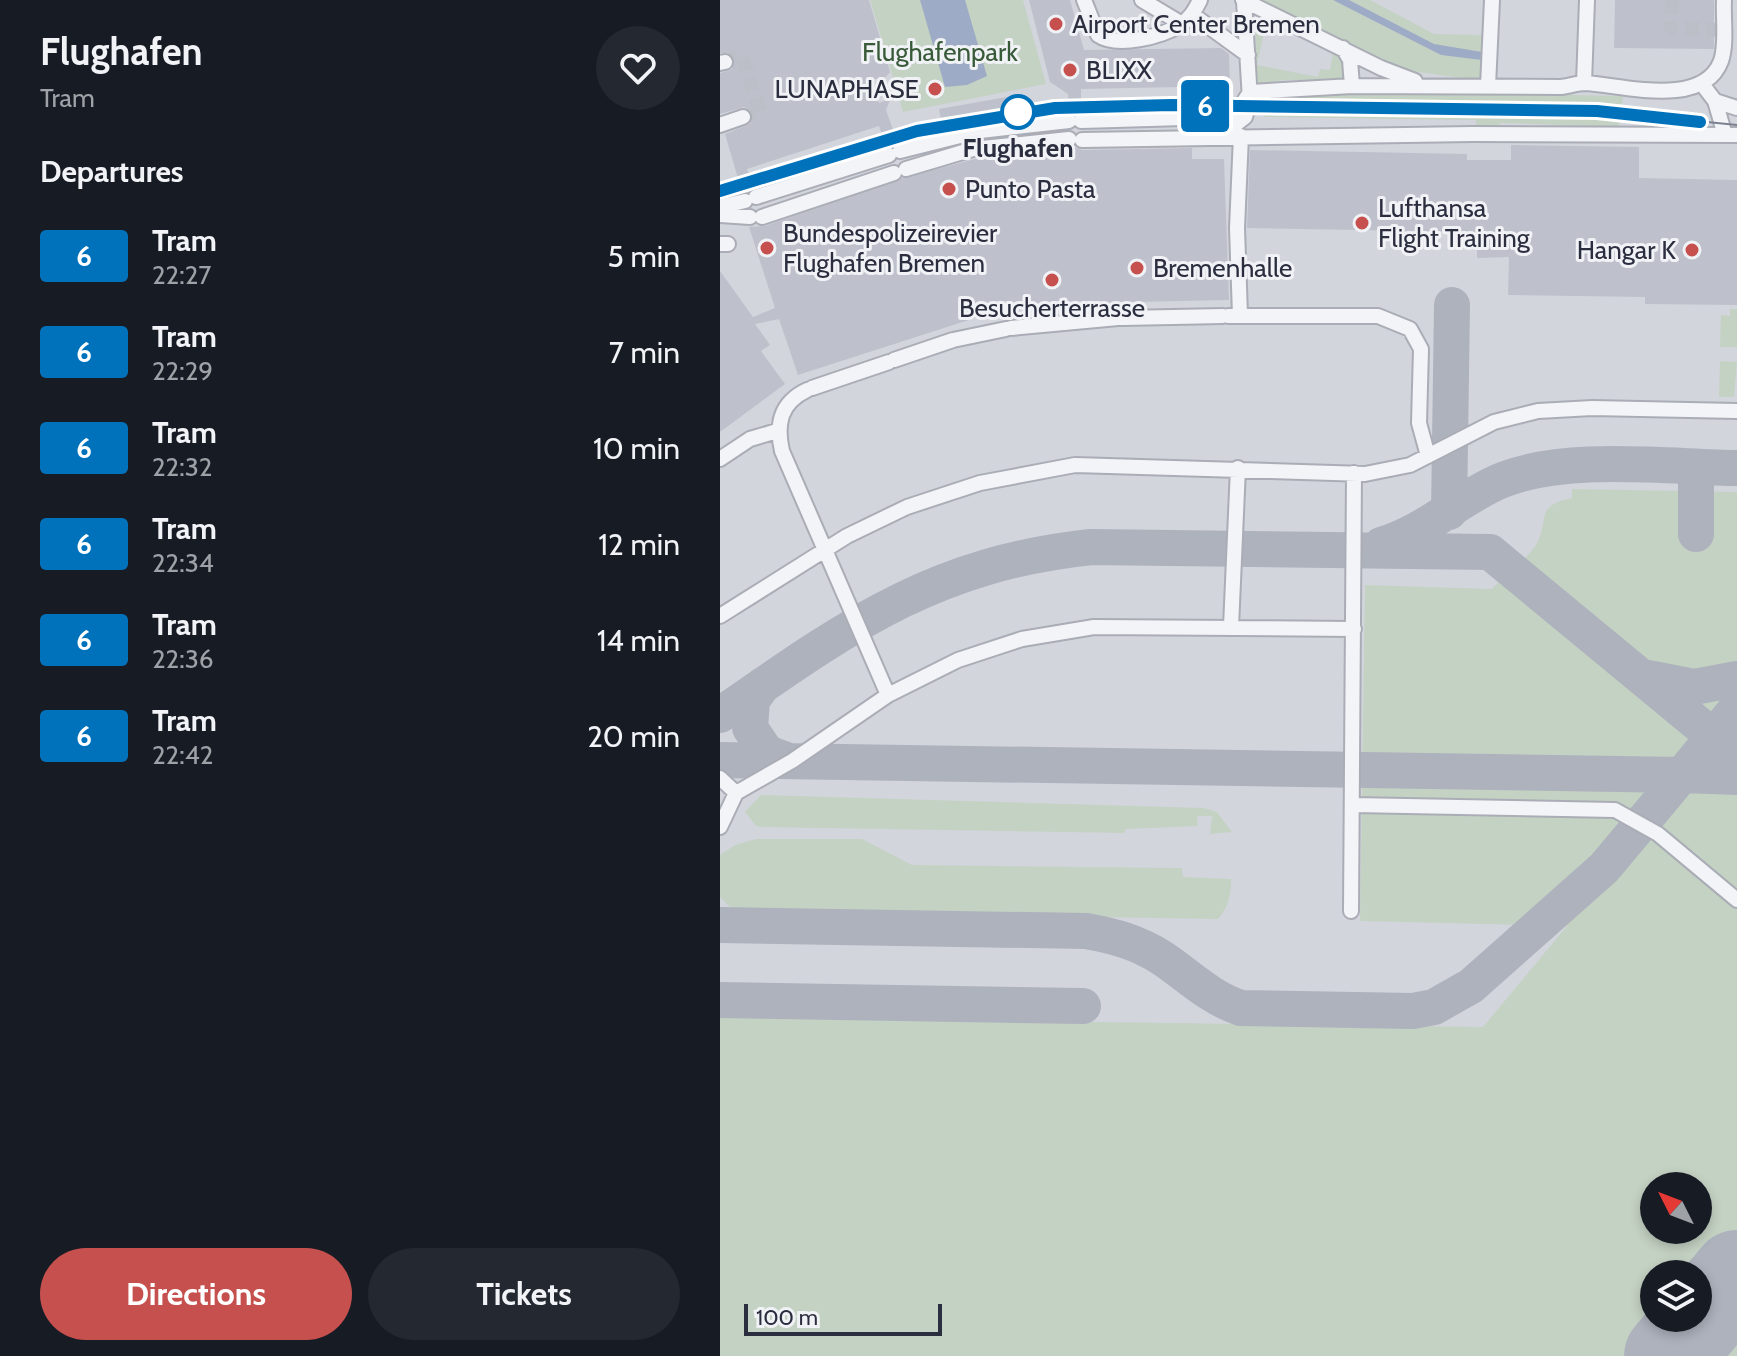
<!DOCTYPE html>
<style>
:root{--surface:#171b24;--page:#242831;--text:#f1f3f6;--muted:#9ea1a6;--accent:#c5504e}
body{margin:0;font-family:Cabin,sans-serif;background:var(--page);color:var(--text);height:100vh;display:flex;flex-direction:column;font-size:30px;white-space:nowrap}
*{box-sizing:border-box;margin:0}
p{font-size:26px;color:var(--muted)}
.icon{flex:none;width:44px;height:44px;fill:none;stroke:currentColor;stroke-width:2;stroke-linecap:round;stroke-linejoin:round}
.map{position:relative;flex:1;overflow:hidden}
.panel{display:flex;flex-direction:column;background:var(--surface);width:720px}
.panel>*{flex:none}
.badge{padding:0 16px;border-radius:6px;font-size:28px;line-height:52px}
.needle{width:52px;rotate:312deg}
.fabs{position:absolute;left:920px;top:1172px;display:grid;gap:16px}
.fabs a{display:grid;place-items:center;width:72px;height:72px;border-radius:50%;background:var(--surface);box-shadow:0 4px 12px #0003;font-size:40px}
.scale{position:absolute;left:24px;bottom:20px;width:198px;box-sizing:border-box;padding-left:8px;border:4px solid #2a2e3f;border-top:0;font-size:22px;line-height:28px;white-space:nowrap;color:#2a2e3f;-webkit-text-stroke:6px #f0f2f6;paint-order:stroke}
.map>.badge{position:absolute;translate:-50% -50%;box-shadow:0 0 0 4px #fff}
h2{padding:0 40px;font-size:30px;line-height:72px}
.round{display:grid;place-items:center;flex:none;width:84px;height:84px;border-radius:42px;background:var(--page)}
.head{display:flex;align-items:center;justify-content:space-between;height:136px;padding:0 40px}
h1{font-size:38px;font-weight:800;line-height:60px}
.action{display:flex;gap:16px;margin-top:auto;padding:16px 40px}
.action a{flex:1;height:92px;border-radius:48px;background:var(--accent);color:#fff;font-size:32px;font-weight:800;line-height:92px;text-align:center}
.action a+a{background:var(--page);color:var(--text)}
ul{padding:0;list-style:none}
li{display:flex;align-items:center;gap:24px;height:96px;padding:0 40px}
li div{flex:1}
li b{display:block;font-size:30px}
li em{font-style:normal}
li .badge{min-width:88px;font-weight:700;text-align:center}
main{display:flex;flex:1;min-height:0}
.map>svg:first-child{display:block}
</style>
<main>
<section class="panel">
<div class="head"><div><h1>Flughafen</h1><p>Tram</p></div><a class="round"><svg class="icon" aria-label="heart" viewBox="0 0 24 24"><path d="M12 20l-8-8c-3-5 5-10 8-4 3-6 11-1 8 4z"/></svg></a></div>
<h2>Departures</h2>
<ul>
<li><span class="badge" style="background:#0072bc;color:#fff">6</span><div><b>Tram</b><p>22:27</p></div><em>5 min</em></li>
<li><span class="badge" style="background:#0072bc;color:#fff">6</span><div><b>Tram</b><p>22:29</p></div><em>7 min</em></li>
<li><span class="badge" style="background:#0072bc;color:#fff">6</span><div><b>Tram</b><p>22:32</p></div><em>10 min</em></li>
<li><span class="badge" style="background:#0072bc;color:#fff">6</span><div><b>Tram</b><p>22:34</p></div><em>12 min</em></li>
<li><span class="badge" style="background:#0072bc;color:#fff">6</span><div><b>Tram</b><p>22:36</p></div><em>14 min</em></li>
<li><span class="badge" style="background:#0072bc;color:#fff">6</span><div><b>Tram</b><p>22:42</p></div><em>20 min</em></li>
</ul>
<div class="action"><a>Directions</a><a>Tickets</a></div>
</section>
<div class="map">
<svg width="1017" height="1356" viewBox="0 0 1017 1356">
<rect width="100%" height="100%" fill="#e1e3e9"/>
<path fill="#d3d5dd" fill-rule="evenodd" d="M0,0H1017V1356H0ZM934,1186H978V1230H934ZM934,1274H978V1318H934Z"/>
<path fill="#c4d2c3" fill-rule="evenodd" d="M150,0H303L326,84L183,112Z
M543,0H650L714,34L763,35L761,75L756,80L684,70Z
M535,20L546,24L537,65L598,77L600,69L610,70L613,52L624,57L628,80H564L537,84Z
M761,93L903,96L899,127L780,123L779,126H756V120L544,117L545,95Z
M1010,309H1017V347H1000L1001,315L1010,316Z
M1000,361L1017,362L1014,397H999Z
M852,489L1017,492V1356H0V1017L763,1027L847,926L640,921L645,585L772,589C785,575 808,559 817,543C830,518 814,506 852,498ZM934,1186H978V1230H934ZM934,1274H978V1318H934Z
M41,795L484,808L497,812L512,832L490,834L492,816H477L478,826L405,829V833L42,827L36,826L25,812Z
M36,839H142L192,865L462,868L463,877L511,879C511,895 509,906 498,919L14,911L0,897V855L15,845Z"/>
<path fill="#9eabc6" d="M200,0H245L267,76L247,85L225,87Z
M613,0H629L714,44L762,52V60L721,55Z"/>
<g fill="none" stroke-linecap="round" stroke-linejoin="round">
<path stroke="#aeb2bd" stroke-width="36" d="M729,512L732,305
M976,534V468
M661,545C706,532 738,499 780,481C844,454 946,467 1017,468
M928,678L974,687L1017,679
M43,685L32,700L30,728L47,753L66,760
M0,715C127,627 212,564 371,547L770,552L1017,756
M0,760L962,775L1017,708
M0,925L366,931C394,936 417,942 442,958C469,976 490,998 521,1008L693,1011L714,1007L751,986L884,868L962,775L1017,777
M0,1000L363,1006"/>
<path stroke="#aeb2bd" stroke-width="90" d="M949,1356L1017,1275"/>
</g>
<path fill="#bec1cb" d="M0,0H149L170,72L164,79H151L159,103L171,98L166,110L177,141L166,146L159,126L27,169L33,187L22,192L5,134L30,124L33,114L24,107L0,114V73L11,70L15,61L9,53H0Z
M309,0H350L364,50L501,48L509,54L510,86L361,89V111H349L348,94L330,82Z
M895,0H994V49L894,48Z
M298,95L300,116L223,130L219,109Z
M791,145L919,147V178L1017,180V305L925,304V297L788,295L789,257L757,258V232L527,228L530,150L747,154V160H791Z
M355,147L362,150L472,148V159H504L509,300L323,304L283,309L78,375L59,319L35,324L50,345L41,351L65,384L0,432V271L33,317L55,308L29,227L45,226L182,178L255,159Z"/>
<g fill="none" stroke-linecap="round" stroke-linejoin="round">
<path stroke="#bcbfc7" stroke-width="14" stroke-dasharray="14 7" stroke-linecap="butt" d="M952,0L951,28L1003,30
M5,62L22,55L40,112L23,117"/>
<defs>
<path id="minor" d="M364,0L378,35C397,48 441,37 460,25C470,19 475,10 480,0
M422,0L462,24
M523,0L661,68L695,81
M473,15L528,55
M623,48L630,60L632,86
M0,63L5,62
M864,83L867,0
M982,84L995,101L1005,135
M768,86L772,0
M530,92L632,86L841,87C849,86 858,83 865,83C902,85 983,109 1001,61C1007,45 1003,18 1004,0
M995,101L1017,108
M361,121L498,117L521,106L530,92
M0,125L23,117
M501,136L525,117L530,100L524,1
M362,140L753,134L1017,135
M180,151L260,131L349,121
M186,169L253,149L349,139
M36,197L169,155
M0,207L25,201
M0,215L30,217
M42,217L174,173
M0,244H8
M520,315L517,228L521,136
M508,316H658L690,329L701,349L699,423L708,456
M403,318L503,316
M291,328L398,318
M174,360L233,340L286,329
M92,388L169,362
M87,390C60,403 56,424 62,451L168,695
M0,459L30,439L57,431
M0,616L127,536L187,507L260,483L355,465L645,474L690,465L774,422L818,411L872,408L1017,411
M511,627L518,468
M0,778L16,793
M633,805L895,810L938,834L1017,900
M0,827L16,793L72,761L168,695L238,660L302,639L374,627L634,629
M631,911L634,473"/>
</defs>
<use href="#minor" stroke="#aaadb6" stroke-width="18"/>
<use href="#minor" stroke="#f3f4f7" stroke-width="14"/>
<path stroke="#7b8091" stroke-width="2" d="M0,191L197,131L335,108L451,105L877,111L1017,125"/>
</g>
<g fill="none" stroke-linecap="round" stroke-linejoin="round">
<defs>
<path id="line" d="M0,191L197,131L335,108L451,105L877,111L980,122"/>
</defs>
<use href="#line" stroke="#fff" stroke-width="18"/>
<use href="#line" stroke="#0072bc" stroke-width="12"/>
</g>
<g fill="#c5504e" stroke="#f0f2f6" stroke-width="3">
<circle cx="336" cy="24" r="8"/>
<circle cx="350" cy="70" r="8"/>
<circle cx="215" cy="89" r="8"/>
<circle cx="229" cy="189" r="8"/>
<circle cx="642" cy="223" r="8"/>
<circle cx="47" cy="248" r="8"/>
<circle cx="972" cy="250" r="8"/>
<circle cx="417" cy="268" r="8"/>
<circle cx="332" cy="280" r="8"/>
</g>
<circle fill="#fff" stroke="#0072bc" stroke-width="4" cx="298" cy="112" r="16"/>
<g text-anchor="middle" dominant-baseline="central" stroke-width="6" stroke-linejoin="round" paint-order="stroke">
<g font-size="26" fill="#2a2e3f" stroke="#f0f2f6" text-anchor="start">
<text x="352" y="24">Airport Center Bremen</text>
<text x="366" y="70">BLIXX</text>
<text x="199" y="89" text-anchor="end">LUNAPHASE</text>
<text x="245" y="189">Punto Pasta</text>
<text x="658" y="208">Lufthansa<tspan x="658" dy="30">Flight Training</tspan></text>
<text x="63" y="233">Bundespolizeirevier<tspan x="63" dy="30">Flughafen Bremen</tspan></text>
<text x="956" y="250" text-anchor="end">Hangar K</text>
<text x="433" y="268">Bremenhalle</text>
<text x="332" y="308" text-anchor="middle">Besucherterrasse</text>
</g>
<g font-size="26" fill="#395a39" stroke="#f0f2f6">
<text x="220" y="52">Flughafenpark</text>
</g>
<g font-size="26" font-weight="bold" fill="#2a2e3f" stroke="#f0f2f6">
<text x="298" y="148">Flughafen</text>
</g>
</g>
</svg>
<div class="fabs">
<a><svg class="needle" viewBox="-14 -14 28 28"><path d="M0-13l5 13h-10z" fill="#e53935"/><path d="M0 13l5-13h-10z" fill="#9ea1a6"/></svg></a>
<a><svg class="icon" aria-label="layers" viewBox="0 0 24 24"><path d="M12 4l9 5-9 5-9-5zM3 14l9 5 9-5"/></svg></a>
</div>
<div class="scale">100 m</div>
<b class="badge" style="left:485px;top:106px;background:#0072bc;color:#fff">6</b>
</div>
</main>
